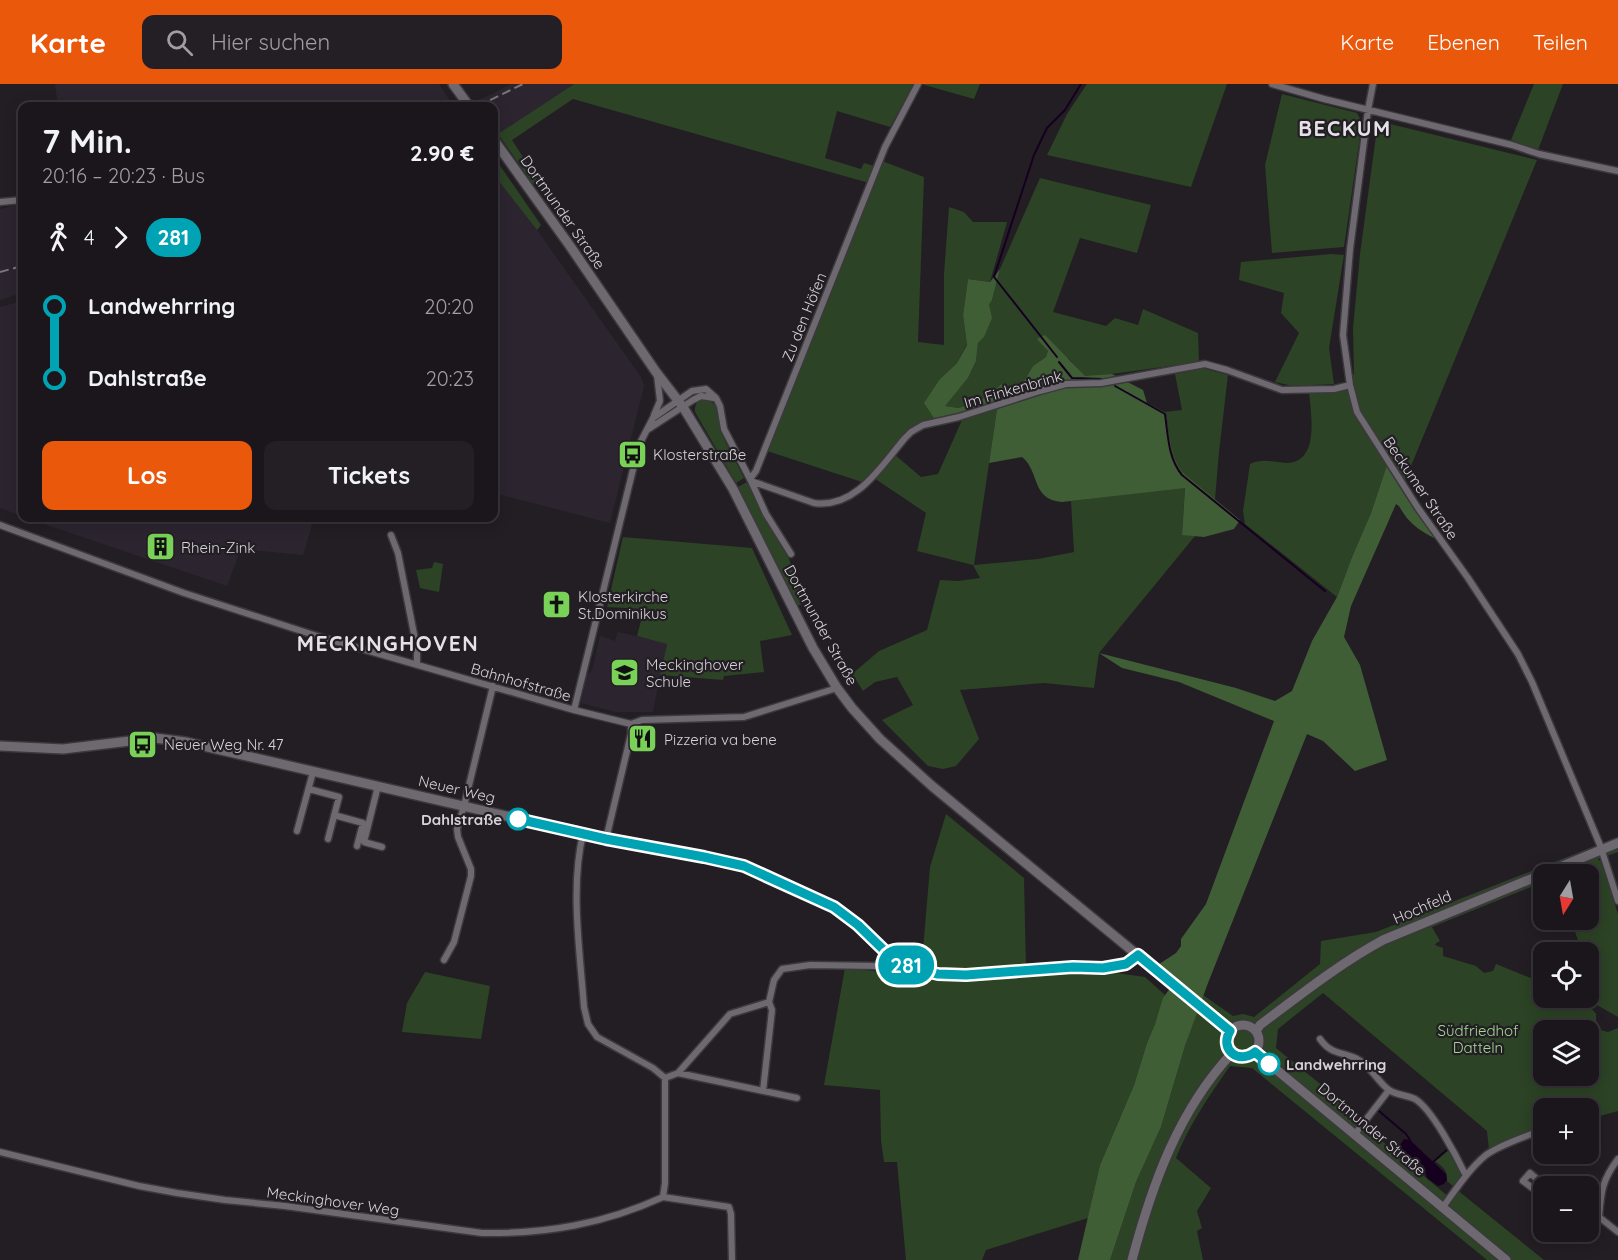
<!DOCTYPE html>
<html lang="de">
<meta charset="utf-8">
<style>
:root{--surface:#1a161b;--page:#231f24;--text:#f1f3f6;--muted:#9f9fa3;--line:#38353a;--accent:#ea580c}
body{margin:0;font-family:Quicksand,sans-serif;background:var(--page);color:var(--text);height:100vh;display:flex;flex-direction:column;font-size:22px;white-space:nowrap}
*{box-sizing:border-box;margin:0}
p{font-size:20px;color:var(--muted)}
.icon{flex:none;width:33px;height:33px;fill:none;stroke:currentColor;stroke-width:2;stroke-linecap:round;stroke-linejoin:round}
.map{position:relative;flex:1;overflow:hidden}
.side{position:absolute;left:18px;top:18px;width:480px;height:420px;display:flex;flex-direction:column;background:var(--surface);border-radius:12px;box-shadow:0 3px 15px #0003,0 0 0 2px var(--line)}
.side>*{flex:none}
.badge{padding:0 12px;border-radius:20px;font-size:21px;line-height:39px}
.needle{width:39px;rotate:191deg}
.tools{position:absolute;left:1533px;top:780px;display:grid;gap:12px}
.tools a{display:grid;place-items:center;width:66px;height:66px;border-radius:12px;background:var(--surface);box-shadow:0 3px 15px #0003,0 0 0 2px var(--line);font-size:30px}
.map>.badge{position:absolute;translate:-50% -50%;box-shadow:0 0 0 3px #fff}
.legs{display:flex;align-items:center;gap:9px;height:66px;padding:0 24px;font-size:20px}
.legs p{margin-inline-start:auto}
.overview{display:flex;align-items:center;justify-content:space-between;height:102px;padding:0 24px}
h1{font-size:33px;font-weight:700;line-height:45px}
.primary-button{display:flex;gap:12px;margin-top:auto;padding:12px 24px}
.primary-button a{flex:1;height:69px;border-radius:12px;background:var(--accent);color:#fff;font-size:24px;font-weight:700;line-height:69px;text-align:center}
.primary-button a+a{background:var(--page);color:var(--text)}
ul{padding:0 24px;list-style:none}
li{display:flex;align-items:center;gap:21px;height:72px;font-size:22px}
li i{display:grid;place-items:center;width:9px;height:100%;margin:0 8px;background:currentColor}
li i::after{content:'';width:15px;height:15px;margin:-8px;border:4px solid;border-radius:50%;background:var(--surface)}
li p{margin-inline-start:auto}
li:first-child i{background:linear-gradient(#0000 50%,currentColor 0)}
li:last-child i{background:linear-gradient(currentColor 50%,#0000 0)}
header{display:flex;align-items:center;gap:36px;box-sizing:border-box;height:84px;padding:0 30px;background:var(--accent);color:#fff}
header strong{font-size:28px}
nav{display:flex;gap:33px;margin-inline-start:auto;font-size:21px}
.search{width:420px;height:54px;background:var(--page);display:flex;align-items:center;gap:15px;box-sizing:border-box;padding:0 21px;border-radius:12px;color:var(--muted);font-size:22px}
.map>svg:first-child{display:block}
</style>
<header>
<strong>Karte</strong>
<div class="search"><svg class="icon" aria-label="search" viewBox="0 0 24 24"><circle cx="10" cy="10" r="6"/><path d="M15 15l6 6"/></svg>Hier suchen</div>
<nav><a>Karte</a><a>Ebenen</a><a>Teilen</a></nav>
</header>
<div class="map">
<svg width="1618" height="1176" viewBox="0 0 1618 1176">
<rect width="100%" height="100%" fill="#221e24"/>
<path fill="#2c2530" d="M55,0H439L450,17L431,22H58Z
M511,0H574L494,53V22H457L473,15L475,17L488,12Z
M494,91L537,146L641,293L644,302L610,439L494,409Z
M22,120V209L0,216V125Z
M22,217V432L0,424V223Z
M26,434H314L303,471L241,465L227,502Z
M618,548L667,559L660,591L653,628H615L581,619L587,591L592,586L600,552L615,557Z"/>
<path fill="#2c4325" fill-rule="evenodd" d="M574,0H914L890,43L837,27L825,74L861,85L864,79L874,82L869,99L573,15L512,56L539,98L533,100L498,50Z
M921,0H980L974,15Z
M1087,0H1227L1191,103L1047,71L1067,30Z
M1534,0H1563L1538,66L1511,56Z
M1282,10L1357,29L1362,38L1344,163L1272,169L1265,81Z
M1378,37L1537,76L1404,399L1358,327L1351,292L1354,290L1353,244L1360,170Z
M494,73L541,141L537,146L494,91Z
M882,77L924,93L918,258L944,261V190L949,123L964,128L973,138H1007L990,198L968,195L963,231L967,260L957,279L940,295L936,337L916,343L865,399L767,367Z
M1040,94L1151,121L1137,169L1080,154L1053,228L1106,242L1115,234L1138,241L1143,225L1198,249L1199,278L1112,290L1085,293L1069,275L1048,267L1046,273L1033,282L1024,297L1009,304L1001,300L989,312L959,324L944,322L968,294L976,277L978,259L984,253L989,221L992,216L1000,185Z
M1331,170L1344,171L1329,264L1334,300L1293,302L1275,298L1299,249L1281,229L1284,209L1239,196L1241,178Z
M1200,285H1206L1228,291L1219,368L1215,416C1204,407 1182,393 1176,381C1169,366 1169,345 1166,329L1164,328L1182,326L1175,290Z
M1349,304L1355,329L1388,378L1371,429L1352,473L1337,513L1245,440L1243,427L1250,380C1262,374 1273,378 1286,379C1320,379 1311,330 1309,309L1343,307V305Z
M707,315L714,320L717,324L724,355L744,394L736,399L695,328C694,320 699,314 707,315Z
M997,325L974,481L1038,475L1074,468L1071,417L1185,403L1182,450L1195,452L1099,569L1094,604L1044,599L960,606L979,655L956,682L943,685L928,682L882,636L913,621L897,593L875,598L863,607L852,590L879,567L927,546L940,496L958,497L980,494L973,481L917,467L926,429L874,394L894,370L921,393L938,390L962,336Z
M747,398L789,475L805,519L797,522L738,403Z
M623,453L752,464L792,551L760,557L764,588L724,592L723,596L660,591L667,560L637,552L644,525L607,523Z
M434,478L443,480L439,508L420,504L416,486L432,484Z
M946,730L1024,794L1026,886L1073,883L1145,893L1165,911L1155,940L1147,959L1134,1001L1100,1081L1088,1134L986,1166L982,1176H906L897,1078H884L881,1056L880,1006L824,1001L845,884L899,890L922,877L930,783Z
M1618,753V768L1598,775L1601,778L1618,830V933L1597,921L1589,888L1588,868H1582L1571,836H1588V790H1544L1543,798L1432,843L1440,857L1436,859L1435,861L1443,864V872L1476,882L1484,889L1493,887L1496,880L1543,899L1544,914H1573L1593,926L1596,930V936L1601,946L1608,948L1618,944V1027L1589,1035L1588,1024H1544L1543,1047L1507,1056L1489,1066L1487,1047L1323,909L1278,945L1276,964L1340,1016L1348,1028L1358,1037L1449,1113L1456,1105L1544,1176H1487L1252,984L1230,982C1209,1012 1189,1041 1176,1074L1211,1104L1197,1127L1202,1144L1197,1147L1203,1176H1110L1136,1098L1161,1043L1185,962L1203,911L1233,932L1243,930L1254,933L1320,880L1321,857L1376,848ZM1544,946H1588V992H1544Z
M425,888L490,902L481,955L402,948L407,919Z
M1449,1064L1462,1090L1453,1102L1447,1097C1448,1085 1442,1083 1434,1076Z"/>
<path fill="#405e36" d="M1000,185L992,216L989,221L992,234L984,253L978,259L976,277L968,294L945,322L959,324L989,312L1001,300L1009,304L1024,297L1033,282L1046,273L1048,267L1037,255L1045,251L1085,292L1112,290L1143,306L1147,319L1166,329C1169,349 1170,374 1183,389L1240,436L1234,445L1204,453L1182,451L1185,404L1062,418C1031,416 1040,387 1022,373L989,379L997,325L962,336L960,331L936,337L924,319L940,295L957,279L967,261L963,231L968,195L990,198Z
M1388,378L1442,458C1422,448 1410,442 1399,422L1396,420L1351,522L1344,553L1360,581L1387,676L1355,687L1323,657L1307,650L1208,899L1185,962L1161,1043L1136,1098L1110,1176H1078L1100,1081L1134,1001L1147,959L1155,940L1163,914L1173,900L1153,884L1176,869L1181,862V855L1206,820L1274,637L1179,598L1122,584L1099,569L1236,604L1275,617L1292,607L1312,557L1337,513L1352,473L1371,429Z"/>
<path fill="#16001f" d="M1404,1055L1410,1056L1446,1090L1447,1096L1444,1100L1438,1102L1427,1094L1423,1081L1401,1066L1400,1061Z"/>
<g fill="none" stroke-linecap="round" stroke-linejoin="round">
<path stroke="#16001f" stroke-width="2" d="M1057,273L994,193L1034,71L1047,44L1065,26L1081,0
M1059,278L1072,294L1103,295
M1115,302L1165,330C1168,351 1168,374 1182,391L1325,507
M1379,1027L1406,1050L1410,1056
M1433,1078L1447,1066"/>
<defs>
<path id="street" d="M1272,0L1324,15L1512,61L1539,70L1618,87
M1373,0L1368,26L1350,165L1343,251L1350,301L1357,328L1418,424L1468,494L1518,570L1532,598L1600,761L1618,817
M0,118L22,116
M654,331L660,317L657,291
M647,346L693,316L701,312L714,314
M750,395L756,387L885,63L918,0
M751,397L766,430L791,470
M0,441L184,509L317,552L574,626L631,640L642,636L744,633L837,604
M391,451L398,469L417,565V581
M574,626L639,361L653,334L692,307L706,305L716,314L720,322L724,345L751,397L814,419C856,425 881,382 905,354L911,348L923,341L959,333L1040,307L1066,300L1101,299L1205,280L1227,286L1282,306L1334,305L1350,301
M378,702L364,758L382,763
M309,705L339,713L328,755
M334,731L363,739L357,762
M297,747L313,688
M583,750C570,803 580,868 584,923L588,940L597,953L653,984L665,994V1099L663,1113
M606,755L631,650V640
M444,876L454,858L471,792V785L458,753L457,745L464,722L493,602
M769,918L774,896L782,885L810,881L880,882L892,874
M1320,955C1332,972 1343,967 1359,976C1371,983 1378,998 1389,1006C1396,1011 1407,1011 1415,1015C1432,1025 1457,1073 1466,1092
M678,989L730,930L769,918L772,926L763,1007
M665,994L678,989L797,1014
M1355,1050L1389,1006
M0,1068L139,1102L177,1109L225,1116L285,1122L482,1149C546,1150 604,1140 663,1113
M1544,1110L1543,1112L1523,1097L1530,1089L1545,1102
M663,1113L729,1123L731,1130L732,1176
M1443,1123C1456,1105 1469,1085 1486,1071C1500,1061 1519,1055 1534,1049
M1599,1133C1601,1108 1602,1096 1618,1075
M1599,1133L1618,1148
M1588,1137L1599,1133"/>
<path id="secondary" d="M453,0L469,22
M494,56L570,162L656,288L683,323L733,405L813,564L837,604L852,624L880,655L932,702L1230,947
M0,662L63,665L155,654L186,658L606,755L653,765L704,773L744,782L834,823L858,841L892,874L911,884L938,890L966,891L1073,883L1103,884L1128,879L1138,871
M1227 957a16 16 0 1 1 32 0a16 16 0 1 1-32 0Z
M1256,947L1260,941C1300,911 1339,880 1383,856L1618,759
M1255,968L1506,1176
M1132,1176C1152,1101 1178,1027 1232,969"/>
</defs>
<use href="#street" stroke="#3c393d" stroke-width="9"/>
<use href="#secondary" stroke="#3c393d" stroke-width="12"/>
<use href="#street" stroke="#6e6970" stroke-width="6"/>
<use href="#secondary" stroke="#6e6970" stroke-width="9"/>
<path stroke="#79757a" stroke-width="2" stroke-dasharray="9 4.5" stroke-linecap="butt" d="M478,22L523,0
M0,188L22,182"/>
</g>
<g fill="none" stroke-linecap="round" stroke-linejoin="round">
<defs>
<path id="line-1" d="M518,735L606,755L704,773L744,782L834,823L858,841L892,874L911,884L938,890L966,891L1073,883L1103,884L1126,880L1138,871L1230,947C1219,965 1238,981 1255,968L1269,980"/>
</defs>
<use href="#line-1" stroke="#fff" stroke-width="14"/>
<use href="#line-1" stroke="#00a3b4" stroke-width="9"/>
</g>
<defs>
<symbol id="bus-square" viewBox="-11 -11 22 22"><rect x="-9" y="-9" width="18" height="18" rx="4" fill="#79d157" stroke="#221e24"/><path d="M-5-6H5V4H4V6H2V4H-2V6H-4V4H-5ZM-3.5-4V0h7V-4ZM-3.5 1.2v1.5H-2V1.2ZM2 1.2v1.5H3.5V1.2Z" fill="#111"/></symbol>
<symbol id="building-square" viewBox="-11 -11 22 22"><rect x="-9" y="-9" width="18" height="18" rx="4" fill="#79d157" stroke="#221e24"/><path d="M-4-6H4V6H1V3H-1V6H-4ZM-2.5-4.3h1.7v1.8h-1.7ZM.8-4.3h1.7v1.8H.8ZM-2.5-1h1.7V.8h-1.7ZM.8-1h1.7V.8H.8Z" fill="#111"/></symbol>
<symbol id="church-square" viewBox="-11 -11 22 22"><rect x="-9" y="-9" width="18" height="18" rx="4" fill="#79d157" stroke="#221e24"/><path d="M-1.2-6h2.4v3.5h3.3v2.4h-3.3V6h-2.4V-.1h-3.3v-2.4h3.3Z" fill="#111"/></symbol>
<symbol id="school-square" viewBox="-11 -11 22 22"><rect x="-9" y="-9" width="18" height="18" rx="4" fill="#79d157" stroke="#221e24"/><path d="M0-5L7-2L0 1L-7-2ZM-4 1L0 2.5L4 1V4Q0 6-4 4Z" fill="#111"/></symbol>
<symbol id="restaurant-square" viewBox="-11 -11 22 22"><rect x="-9" y="-9" width="18" height="18" rx="4" fill="#79d157" stroke="#221e24"/><path d="M-5-6h1v4h1v-4h1v4h1v-4h1v5L-1.5 .5V6h-2V.5L-5-1ZM5-6V6H3V1.5H1.5Q1.5-4 5-6Z" fill="#111"/></symbol>
</defs>
<g fill-rule="evenodd">
<use href="#bus-square" x="616" y="354" width="33" height="33"/>
<use href="#building-square" x="144" y="446" width="33" height="33"/>
<use href="#church-square" x="540" y="504" width="33" height="33"/>
<use href="#school-square" x="608" y="572" width="33" height="33"/>
<use href="#restaurant-square" x="626" y="638" width="33" height="33"/>
<use href="#bus-square" x="126" y="644" width="33" height="33"/>
</g>
<g fill="#fff" stroke="#00a3b4" stroke-width="3">
<circle cx="518" cy="735" r="10"/>
<circle cx="1269" cy="980" r="10"/>
</g>
<g text-anchor="middle" dominant-baseline="central" stroke-width="4.5" stroke-linejoin="round" paint-order="stroke">
<g font-size="15" fill="#d6d3d7" stroke="#221e24">
<text transform="translate(563 128) rotate(55)">Dortmunder Straße</text>
<text transform="translate(804 233) rotate(-68)">Zu den Höfen</text>
<text transform="translate(1013 305) rotate(-16)">Im Finkenbrink</text>
<text transform="translate(1421 404) rotate(56)">Beckumer Straße</text>
<text transform="translate(821 541) rotate(61)">Dortmunder Straße</text>
<text transform="translate(521 598) rotate(16)">Bahnhofstraße</text>
<text transform="translate(457 705) rotate(13)">Neuer Weg</text>
<text transform="translate(1422 823) rotate(-23)">Hochfeld</text>
<text transform="translate(1372 1045) rotate(40)">Dortmunder Straße</text>
<text transform="translate(333 1117) rotate(8)">Meckinghover Weg</text>
</g>
<g font-size="15" fill="#d6d3d7" stroke="#221e24" text-anchor="start">
<text x="653" y="370">Klosterstraße</text>
<text x="181" y="463">Rhein-Zink</text>
<text x="578" y="512">Klosterkirche<tspan x="578" dy="17">St.Dominikus</tspan></text>
<text x="646" y="580">Meckinghover<tspan x="646" dy="17">Schule</tspan></text>
<text x="664" y="655">Pizzeria va bene</text>
<text x="164" y="660">Neuer Weg Nr. 47</text>
</g>
<g font-size="15" font-weight="bold" fill="#d6d3d7" stroke="#221e24" text-anchor="end">
<text x="502" y="735">Dahlstraße</text>
<text x="1286" y="980" text-anchor="start">Landwehrring</text>
</g>
<g font-size="15" fill="#a6d796" stroke="#221e24">
<text x="1478" y="946">Südfriedhof<tspan x="1478" dy="17">Datteln</tspan></text>
</g>
<g font-size="21" font-weight="bold" letter-spacing="1.5" fill="#e6e1e9" stroke="#221e24">
<text x="1345" y="44">BECKUM</text>
<text x="388" y="559">MECKINGHOVEN</text>
</g>
</g>
</svg>
<div class="tools">
<a><svg class="needle" viewBox="-14 -14 28 28"><path d="M0-13l5 13h-10z" fill="#e53935"/><path d="M0 13l5-13h-10z" fill="#9f9fa3"/></svg></a>
<a><svg class="icon" aria-label="locate" viewBox="0 0 24 24"><circle cx="12" cy="12" r="6"/><path d="M12 2v4M12 18v4M2 12h4M18 12h4"/></svg></a>
<a><svg class="icon" aria-label="layers" viewBox="0 0 24 24"><path d="M12 4l9 5-9 5-9-5zM3 14l9 5 9-5"/></svg></a>
<a>+</a>
<a>−</a>
</div>
<b class="badge" style="left:906px;top:881px;background:#00a3b4;color:#fff">281</b>
<section class="side">
<div class="overview"><div><h1>7 Min.</h1><p>20:16 – 20:23 · Bus</p></div><b>2.90 €</b></div>
<div class="legs"><svg class="icon" aria-label="walk" viewBox="0 0 24 24"><circle cx="13" cy="4" r="2"/><path d="M13 8l-2 6 4 7M11 14l-3 7M7 12l3-4h3l4 4"/></svg>4<svg class="icon" aria-label="forward" viewBox="0 0 24 24"><path d="M9 5l7 7-7 7"/></svg><b class="badge" style="background:#00a3b4;color:#fff">281</b></div>
<ul>
<li><i style="color:#00a3b4"></i><b>Landwehrring</b><p>20:20</p></li>
<li><i style="color:#00a3b4"></i><b>Dahlstraße</b><p>20:23</p></li>
</ul>
<div class="primary-button"><a>Los</a><a>Tickets</a></div>
</section>
</div>
